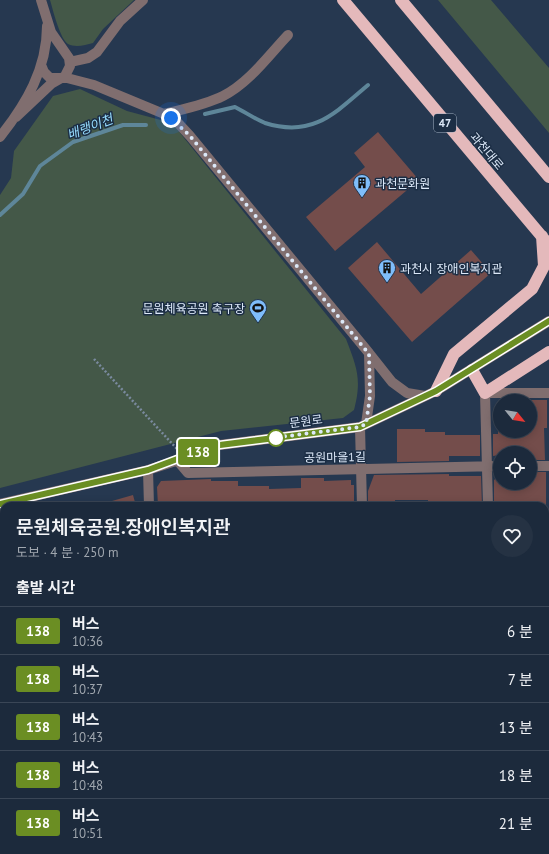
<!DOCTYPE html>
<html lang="ko">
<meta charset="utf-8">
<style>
:root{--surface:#1c2a3c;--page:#253243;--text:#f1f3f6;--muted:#a0a7af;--line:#3a4656}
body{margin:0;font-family:"PT Sans","Noto Sans KR",sans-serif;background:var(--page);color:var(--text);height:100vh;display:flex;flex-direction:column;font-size:15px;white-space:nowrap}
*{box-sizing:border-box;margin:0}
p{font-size:13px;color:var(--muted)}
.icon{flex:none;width:22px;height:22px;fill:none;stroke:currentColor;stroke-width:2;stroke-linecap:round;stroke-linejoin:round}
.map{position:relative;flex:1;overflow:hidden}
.drawer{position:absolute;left:0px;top:502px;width:549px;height:352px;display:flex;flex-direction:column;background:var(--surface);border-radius:12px 12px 0 0;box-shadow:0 2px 10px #0003,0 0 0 1px var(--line)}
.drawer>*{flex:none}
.badge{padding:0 8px;border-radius:3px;font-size:14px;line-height:26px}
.needle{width:26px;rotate:120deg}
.buttons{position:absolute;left:493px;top:394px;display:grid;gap:8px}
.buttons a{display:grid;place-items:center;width:44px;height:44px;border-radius:50%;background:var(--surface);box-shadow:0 2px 10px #0003,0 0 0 1px var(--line);font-size:20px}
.you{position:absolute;width:20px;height:20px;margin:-10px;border:3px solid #fff;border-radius:50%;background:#1a73e8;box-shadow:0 0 0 6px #1a73e833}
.map>.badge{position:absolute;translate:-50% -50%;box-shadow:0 0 0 2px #fff}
h2{padding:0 16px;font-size:15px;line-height:36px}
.round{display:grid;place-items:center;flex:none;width:42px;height:42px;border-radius:21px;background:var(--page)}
.headline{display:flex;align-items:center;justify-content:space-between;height:68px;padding:0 16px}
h1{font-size:19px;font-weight:600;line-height:30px}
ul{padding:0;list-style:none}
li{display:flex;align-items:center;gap:12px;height:48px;padding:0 16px;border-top:1px solid var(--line)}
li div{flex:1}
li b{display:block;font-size:15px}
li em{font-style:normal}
li .badge{min-width:44px;font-weight:700;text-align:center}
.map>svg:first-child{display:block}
</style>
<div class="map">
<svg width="549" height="854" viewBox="0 0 549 854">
<rect width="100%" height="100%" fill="#263850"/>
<path fill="#445848" d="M50,0H134L103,29L93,43C85,45 76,48 68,44C60,39 53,10 50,0Z
M438,0H491L549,68V133Z
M80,89L127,111L172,123L346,339C357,368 362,379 354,410L343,418L221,431L0,488V195L11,178L14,151L53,96Z
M4,525V850H126L127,854H0V526Z"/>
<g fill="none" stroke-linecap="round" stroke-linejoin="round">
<path stroke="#5e8699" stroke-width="4" d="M205,114L235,107C245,112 255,119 265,123C313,138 335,113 368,85
M0,215L23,194L40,166L73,142L123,125H146"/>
</g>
<path fill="#744d4b" d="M378,132L419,180L335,251L306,217L365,167L354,153Z
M377,242L421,294L471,250L491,273L412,342L348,268Z
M530,400H547V428H544L545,460H530V453H500V455L493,456V434H498V431H530Z
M397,429H425V432H445V435H480V456H449V461L397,462Z
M530,472H546V506H494V480L500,475V483H530Z
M449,474V476H481L482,506H428V500H395V503H371L368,502V491L374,475Z
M301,478H324V481L351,480V485H354V502L244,506L217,505V501L183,502V505L158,506L157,487L161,481L211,479V481H238V486H269V489L301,488Z
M133,495L136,506H105V503Z"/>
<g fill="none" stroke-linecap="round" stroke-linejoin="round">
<path stroke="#7a8a9e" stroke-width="2.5" stroke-dasharray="2 2" stroke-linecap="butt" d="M94,359L178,450"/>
<path stroke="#806e6f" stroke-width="10" d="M70,62L88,58L97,52L120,21L143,0
M42,67L44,72L50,78H67L94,85L164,114L178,123L190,136L369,353L370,396L366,424
M164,114C184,109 205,105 223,96C249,83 269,55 288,35
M16,117L51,84L65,76L70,66L69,58L51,32L41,0
M0,137C26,104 47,69 47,26
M369,353L392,382L407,393L425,396
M360,427L362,506
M177,460L188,473L500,466
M530,466H549
M148,470L149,506
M0,504L148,470L185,458L212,446L360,427L436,391L549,321
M488,506L485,393H549
M545,540H549
M545,613H549
M545,686H549"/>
<path stroke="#e4b9bb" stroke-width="12" d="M343,0L549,245
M401,0L549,177
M472,370L485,393L549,352
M436,391L454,354L532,289L544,266L542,236"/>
</g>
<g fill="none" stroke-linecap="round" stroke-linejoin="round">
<defs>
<path id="line" d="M0,504L148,470L212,446L360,427L436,391L549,321"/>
</defs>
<use href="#line" stroke="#fff" stroke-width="9"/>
<use href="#line" stroke="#6b8e23" stroke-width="6"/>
<path stroke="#dce8f8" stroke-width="4" stroke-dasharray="0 7.2" d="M171,118L190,136L369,354L370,396L366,424L360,427L271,438H276"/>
</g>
<defs>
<symbol id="building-pin" viewBox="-11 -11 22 30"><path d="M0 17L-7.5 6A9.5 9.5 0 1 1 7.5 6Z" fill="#7fbdfa" stroke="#1c2e45"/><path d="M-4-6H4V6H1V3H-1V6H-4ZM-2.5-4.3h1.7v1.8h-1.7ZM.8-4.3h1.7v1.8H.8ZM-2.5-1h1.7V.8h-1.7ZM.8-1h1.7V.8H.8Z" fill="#111"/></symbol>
<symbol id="stadium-pin" viewBox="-11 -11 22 30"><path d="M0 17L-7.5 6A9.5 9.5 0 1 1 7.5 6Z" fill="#7fbdfa" stroke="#1c2e45"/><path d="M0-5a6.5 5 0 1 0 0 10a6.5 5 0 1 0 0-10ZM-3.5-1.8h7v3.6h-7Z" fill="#111"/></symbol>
</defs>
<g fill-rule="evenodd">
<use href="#building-pin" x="352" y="173" width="20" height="27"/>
<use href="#building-pin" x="377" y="258" width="20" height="27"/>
<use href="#stadium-pin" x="248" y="298" width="20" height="27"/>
</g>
<circle fill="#fff" stroke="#6b8e23" stroke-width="2" cx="276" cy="438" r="8"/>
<g text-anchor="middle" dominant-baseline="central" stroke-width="3" stroke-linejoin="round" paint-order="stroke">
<rect fill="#1c2e45" stroke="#a2b0c2" stroke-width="1" x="434" y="114" width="22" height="18" rx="3"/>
<g font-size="11" font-weight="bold" fill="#dce8f8">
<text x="445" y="123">47</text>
</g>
<g font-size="12" fill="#dce8f8" stroke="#1c2e45">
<text transform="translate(487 151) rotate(50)">과천대로</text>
<text transform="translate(306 421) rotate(-7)">문원로</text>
<text transform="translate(335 457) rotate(-1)">공원마을1길</text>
</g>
<g font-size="12" fill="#dce8f8" stroke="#1c2e45" text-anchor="start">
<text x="375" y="183">과천문화원</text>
<text x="400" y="268">과천시 장애인복지관</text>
<text x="245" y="308" text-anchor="end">문원체육공원 축구장</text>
</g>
<g font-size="13" font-style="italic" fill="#97ddfe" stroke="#1c2e45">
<text transform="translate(90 127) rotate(-21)">배랭이천</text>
</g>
</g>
</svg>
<div class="buttons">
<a><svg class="needle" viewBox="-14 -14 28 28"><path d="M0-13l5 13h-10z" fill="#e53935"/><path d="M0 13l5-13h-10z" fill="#a0a7af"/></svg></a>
<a><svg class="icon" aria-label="locate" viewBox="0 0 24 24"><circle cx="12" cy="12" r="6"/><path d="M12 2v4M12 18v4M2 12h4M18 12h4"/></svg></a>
</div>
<div class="you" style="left:171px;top:118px"></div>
<b class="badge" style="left:198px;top:452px;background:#6b8e23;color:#fff">138</b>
<section class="drawer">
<div class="headline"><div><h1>문원체육공원.장애인복지관</h1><p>도보 · 4 분 · 250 m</p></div><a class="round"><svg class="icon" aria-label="heart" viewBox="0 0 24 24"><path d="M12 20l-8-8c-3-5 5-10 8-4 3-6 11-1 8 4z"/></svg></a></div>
<h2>출발 시간</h2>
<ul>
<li><span class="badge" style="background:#6b8e23;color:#fff">138</span><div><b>버스</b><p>10:36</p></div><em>6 분</em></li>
<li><span class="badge" style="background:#6b8e23;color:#fff">138</span><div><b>버스</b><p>10:37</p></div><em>7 분</em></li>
<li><span class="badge" style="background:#6b8e23;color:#fff">138</span><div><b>버스</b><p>10:43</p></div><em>13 분</em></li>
<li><span class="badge" style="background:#6b8e23;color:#fff">138</span><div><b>버스</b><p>10:48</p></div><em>18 분</em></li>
<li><span class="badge" style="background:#6b8e23;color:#fff">138</span><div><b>버스</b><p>10:51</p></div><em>21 분</em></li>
</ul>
</section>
</div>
